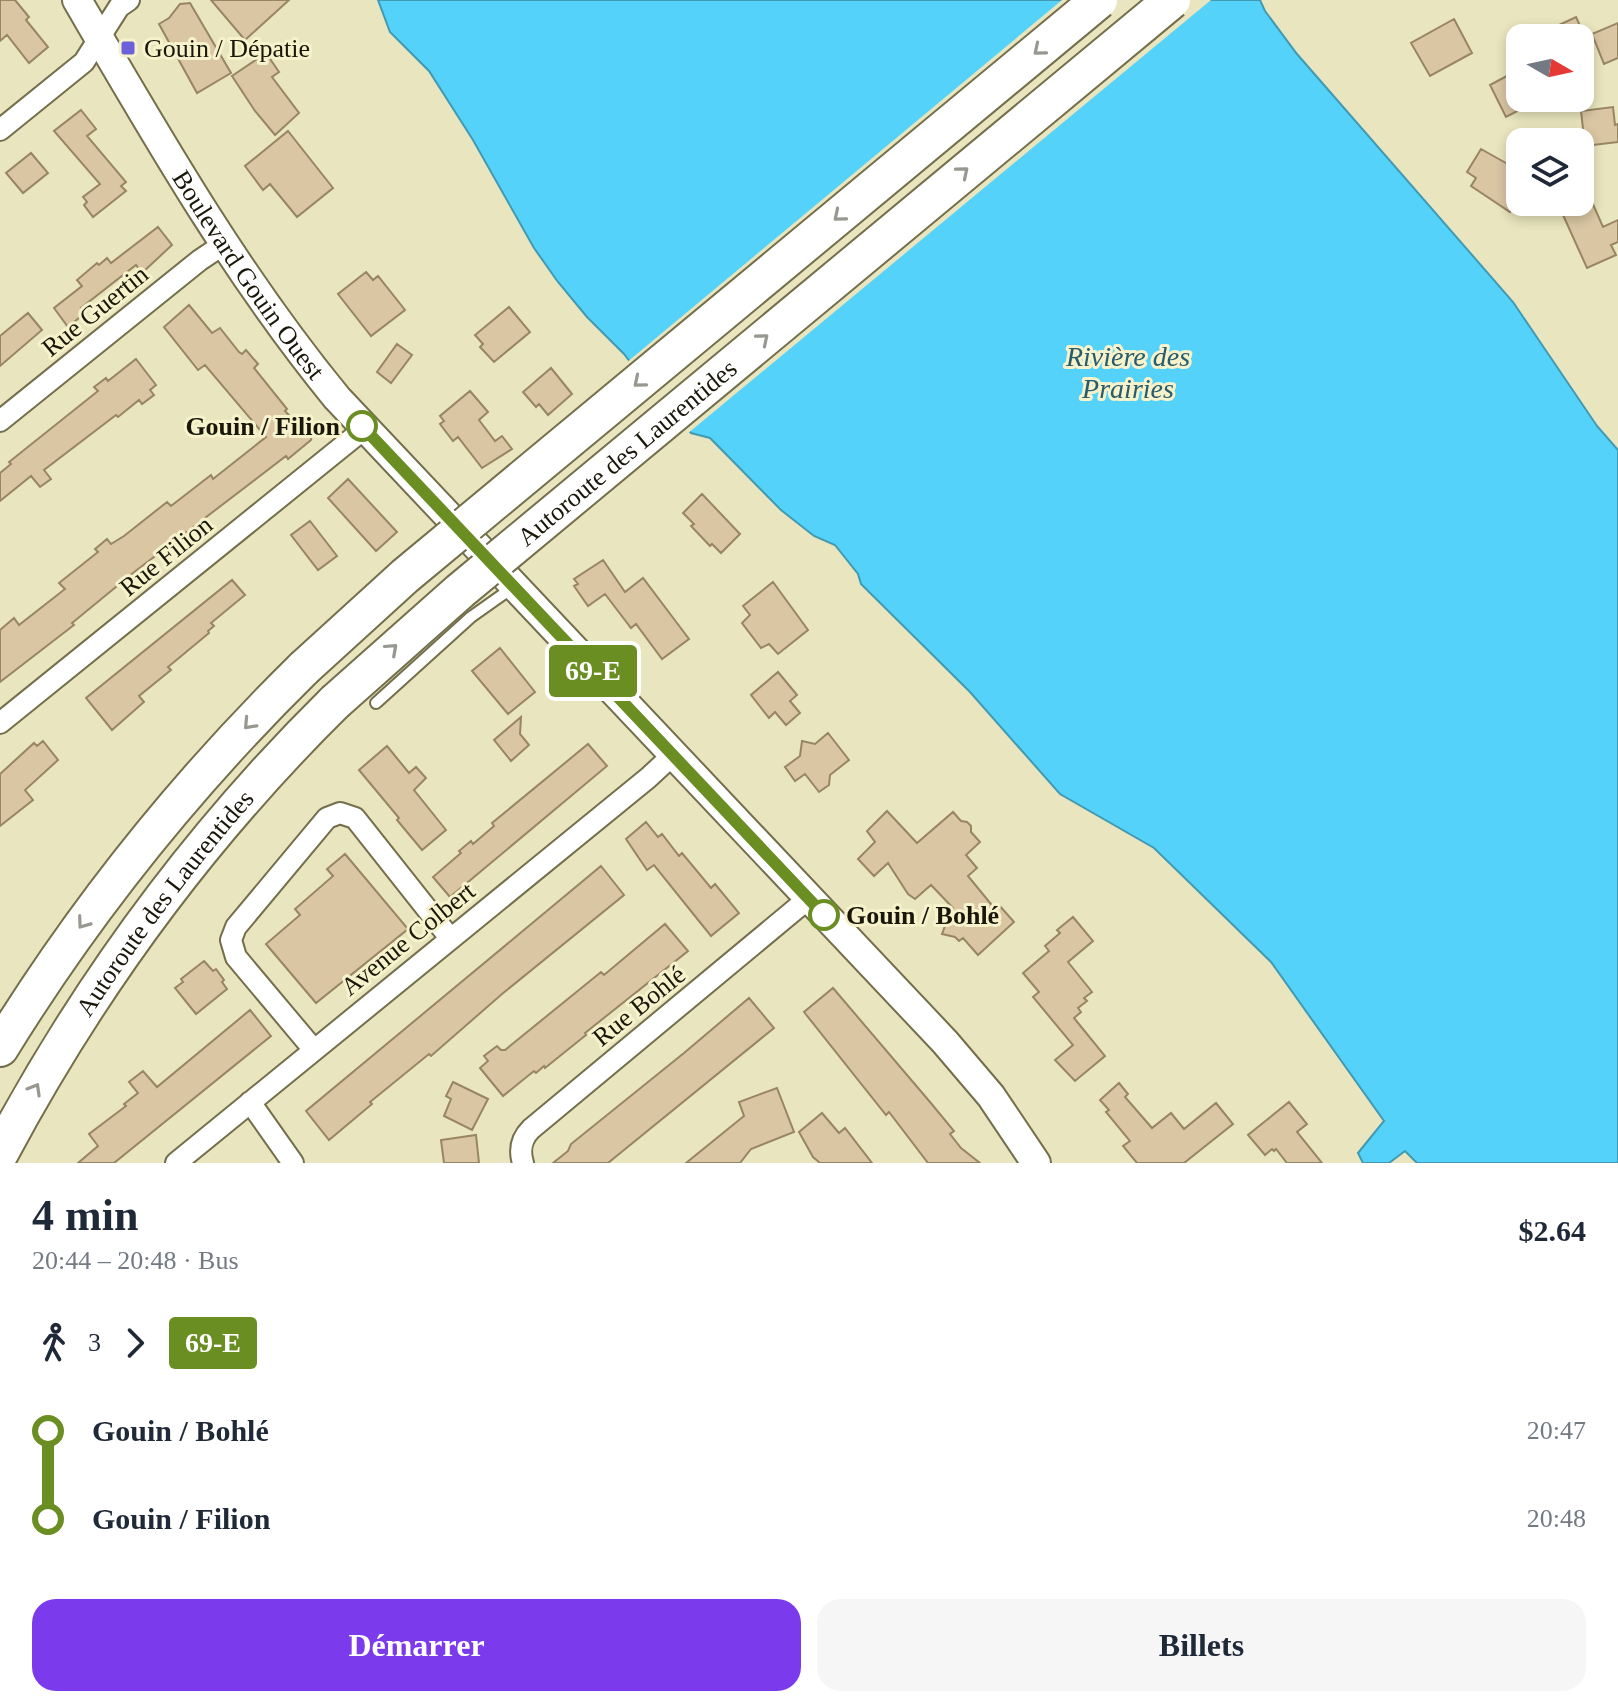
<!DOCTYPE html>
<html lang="fr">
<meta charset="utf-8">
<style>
:root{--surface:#fff;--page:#f6f6f7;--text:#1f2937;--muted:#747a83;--accent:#7c3aed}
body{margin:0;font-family:"Times New Roman",serif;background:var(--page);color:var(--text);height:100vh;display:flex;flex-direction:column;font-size:30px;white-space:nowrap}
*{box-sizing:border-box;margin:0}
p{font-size:26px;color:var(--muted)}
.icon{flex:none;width:44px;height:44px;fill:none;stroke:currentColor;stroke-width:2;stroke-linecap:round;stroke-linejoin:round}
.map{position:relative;height:1163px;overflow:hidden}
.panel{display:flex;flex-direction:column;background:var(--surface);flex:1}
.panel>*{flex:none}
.badge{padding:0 16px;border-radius:6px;font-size:28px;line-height:52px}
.needle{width:52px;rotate:99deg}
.tools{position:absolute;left:1506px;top:24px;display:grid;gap:16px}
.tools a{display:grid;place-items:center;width:88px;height:88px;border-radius:16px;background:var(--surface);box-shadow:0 4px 12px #0003;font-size:40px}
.map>.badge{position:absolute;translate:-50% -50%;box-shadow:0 0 0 4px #fff}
.legs{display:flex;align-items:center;gap:12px;height:88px;padding:0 32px;font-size:26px}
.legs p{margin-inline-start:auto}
.summary{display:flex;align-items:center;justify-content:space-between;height:136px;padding:0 32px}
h1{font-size:44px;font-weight:800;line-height:60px}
.button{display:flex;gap:16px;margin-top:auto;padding:16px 32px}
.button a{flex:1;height:92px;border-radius:24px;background:var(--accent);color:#fff;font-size:32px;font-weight:800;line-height:92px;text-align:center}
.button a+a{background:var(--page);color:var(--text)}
ul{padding:0 32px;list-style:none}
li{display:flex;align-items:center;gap:28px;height:88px;font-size:30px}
li i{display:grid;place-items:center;width:12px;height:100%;margin:0 10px;background:currentColor}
li i::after{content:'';width:20px;height:20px;margin:-10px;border:6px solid;border-radius:50%;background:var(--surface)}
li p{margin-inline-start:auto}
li:first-child i{background:linear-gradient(#0000 50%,currentColor 0)}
li:last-child i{background:linear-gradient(currentColor 50%,#0000 0)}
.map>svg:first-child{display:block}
</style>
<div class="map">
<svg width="1618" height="1163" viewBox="0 0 1618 1163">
<rect width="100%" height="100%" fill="#e9e5be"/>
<path fill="#54d2fa" stroke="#429ab2" stroke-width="2" d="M378,0H1260L1265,11L1297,54L1513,302L1597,426L1618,450V1163H1417L1405,1151L1389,1163H1363L1358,1153L1384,1121L1271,962L1154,848L1060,794L970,692L861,584L858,574L835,545L814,536L781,510L710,438L691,433L650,388L624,354L587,317L558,282L534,248L473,140L429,71L390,32Z"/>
<path fill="#e9e5be" d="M1062,0H1211L687,434L626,363Z"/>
<path fill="#dac6a3" stroke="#978564" stroke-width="2" d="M0,0H15L29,17L26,20L48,47L29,63L7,35L0,41Z
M211,0H289L245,40Z
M190,3L231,73L197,93L159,24L169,18L180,4Z
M1576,17L1582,30L1565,38L1559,25Z
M1454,19L1472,53L1430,76L1411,43Z
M1618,23V58L1604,64L1592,34Z
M266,53L279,72L272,77L299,113L275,135L255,111L232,76Z
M1520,69V98H1543L1506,117L1490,85Z
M1613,107L1615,125L1618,124V142L1585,146L1581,111Z
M81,110L96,129L87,136L126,182L121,186L126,191L93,217L84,205L87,202L83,197L100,184L54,131Z
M288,131L333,188L297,217L270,184L263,190L245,166Z
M1481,149L1520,171V196L1510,212L1471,186L1476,178L1467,172Z
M31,153L48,173L23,193L6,173Z
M1592,202L1603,227L1618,220V242L1611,245L1616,255L1587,268L1563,215Z
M158,227L172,245L142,273L136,265L81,308L85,313L68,327L54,308L82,286L77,280L97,263L99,265L107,258L111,263Z
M366,272L373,280L378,276L405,310L371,336L338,294Z
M189,305L212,333L220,328L239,352L242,354L246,350L258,364L254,368L287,409L285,411L298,425L306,426L312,434L311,440L288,459L286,456L133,573L72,623L74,625L0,682V630L14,618L19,625L65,589L59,583L98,552L95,549L107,539L111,544L124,536L167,502L171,506L211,475L213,479L266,437L205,365L198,370L164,327Z
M509,307L530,332L494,362L480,347L483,344L475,335Z
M28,313L42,330L0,366V336Z
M397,344L412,355L391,383L377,372Z
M136,359L156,385L150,390L154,395L142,404L139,400L118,417L116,415L44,470L51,479L40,487L31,476L0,501V473L11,464L9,462L98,391L94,387L106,378L108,381Z
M551,368L572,394L548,415L539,404L536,407L523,392Z
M470,391L488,412L479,420L495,441L502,436L512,449L482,468L458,437L453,441L440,424L444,421L440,416Z
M348,479L397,532L376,551L328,498Z
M702,494L740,534L721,553L712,544L710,546L691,526L694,524L683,513Z
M310,521L337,556L318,570L291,535Z
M603,560L625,592L643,578L689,639L662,659L636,624L631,628L605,594L588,606L574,586L578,584L574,579Z
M232,580L245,595L211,623L214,626L208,631L209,633L168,667L171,670L139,696L144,702L112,730L86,698Z
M773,582L808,630L778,654L769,644L761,648L742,623L750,615L743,606Z
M500,648L535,692L508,714L472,671Z
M778,672L797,695L790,701L800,713L786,725L775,712L769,718L751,695Z
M521,717L520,734L529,745L511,761L494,740Z
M828,733L849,760L830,775L829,785L819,792L805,774L795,781L785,767L800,756L802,741L815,744Z
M43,741L58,760L25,790L33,800L0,826V774L34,743L37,746Z
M588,744L607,766L450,897L433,877L461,853L459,851L471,841L473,844L494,826L492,823Z
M387,746L409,773L416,767L426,778L414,790L446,830L422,850L397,820L399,818L359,770Z
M887,811L917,843L953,812L961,821L967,822L971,826V832L980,842L966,855L977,868L968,876L995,909L999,905L1014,922L978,955L963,938L959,941L955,937L942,934L945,926L940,920L953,908L931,885L915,899L908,894L888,863L874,876L858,859L875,842L867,831Z
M646,822L658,837L662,834L679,856L682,853L711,888L715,884L739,913L711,936L654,865L647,870L626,839Z
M345,854L408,929L316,1003L266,944L300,915L295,909L333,876L327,869Z
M601,866L624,895L502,994L431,1056L429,1054L370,1102L372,1104L329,1140L306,1111Z
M1073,917L1093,941L1068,962L1092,992L1084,998L1087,1001L1078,1008L1081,1012L1074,1018L1105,1056L1075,1081L1055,1060L1073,1045L1033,997L1039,992L1023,973L1049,951L1045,946L1060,933L1057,930Z
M665,924L688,951L585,1033L586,1035L545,1068L544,1066L536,1073L534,1071L503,1096L480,1068L488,1061L484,1056L497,1046L501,1050H505L601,972L604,975Z
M204,961L213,971L216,969L224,980L222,982L227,989L196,1014L175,988L183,982L181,979Z
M833,988L930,1102L954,1131L950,1134L961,1148L980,1163H928L889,1112L886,1115L804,1012Z
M749,998L774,1028L608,1163H553L568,1151L571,1144L684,1053Z
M250,1010L271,1036L114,1163H78L98,1146L89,1134L126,1106L124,1104L138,1093L129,1082L143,1071L157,1087Z
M453,1082L488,1099L472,1130L444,1116L451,1099L446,1096Z
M1119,1083L1128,1094L1125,1097L1152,1128L1171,1113L1184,1129L1216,1103L1233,1124L1184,1163H1137L1123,1146L1130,1141L1106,1112L1109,1110L1100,1100Z
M777,1088L794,1132L751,1149L740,1163H686L744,1116L739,1102Z
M1289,1102L1307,1124L1297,1132L1322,1163H1287L1276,1149L1274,1151L1272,1149L1265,1155L1248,1135Z
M822,1113L839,1133L845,1128L872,1163H820L813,1157L799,1132Z
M476,1135L479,1163H444L441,1140Z"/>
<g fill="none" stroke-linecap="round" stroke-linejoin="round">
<defs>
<path id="lane" d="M376,703L471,617L512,588"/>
<path id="street" d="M0,130L84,62L119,7L129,0
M0,421L200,260L224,244
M0,723L364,429
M314,1050L236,957L231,940L236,927L327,818L340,813L355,818L450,938
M250,1102L293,1163
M176,1163L648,778L673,755
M523,1163C519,1150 521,1139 531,1129L809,898"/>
<g id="secondary">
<path id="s1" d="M77,0C157,137 236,275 337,398L945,1042L991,1096L1036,1163"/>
</g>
<g id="highway">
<path d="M0,1048C85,910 188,782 304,668"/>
<path id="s2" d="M0,1153C89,986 200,835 335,702"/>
</g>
</defs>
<use href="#lane" stroke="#736f4c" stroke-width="14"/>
<use href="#street" stroke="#736f4c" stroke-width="24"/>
<use href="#secondary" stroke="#736f4c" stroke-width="32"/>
<use href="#highway" stroke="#736f4c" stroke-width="40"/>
<use href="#lane" stroke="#fff" stroke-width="10"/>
<use href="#street" stroke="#fff" stroke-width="20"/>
<use href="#secondary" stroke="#fff" stroke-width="28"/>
<use href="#highway" stroke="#fff" stroke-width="36"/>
<defs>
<g id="highway-bridge">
<path d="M304,668L405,576L1099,0"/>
<path id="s3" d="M335,702L460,591L1172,0"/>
</g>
</defs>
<use href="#highway-bridge" stroke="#736f4c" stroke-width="40" stroke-linecap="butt"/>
<use href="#highway-bridge" stroke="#fff" stroke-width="36"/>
</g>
<defs><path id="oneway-chevron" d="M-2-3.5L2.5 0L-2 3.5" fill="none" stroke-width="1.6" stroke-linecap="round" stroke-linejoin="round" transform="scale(2)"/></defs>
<g stroke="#989790">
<use href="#oneway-chevron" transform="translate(1039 50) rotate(140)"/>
<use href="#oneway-chevron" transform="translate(963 172) rotate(-40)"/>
<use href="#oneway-chevron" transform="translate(839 216) rotate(140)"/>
<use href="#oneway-chevron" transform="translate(763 339) rotate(-40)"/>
<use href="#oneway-chevron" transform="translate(639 382) rotate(140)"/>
<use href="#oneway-chevron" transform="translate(392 649) rotate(-42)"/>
<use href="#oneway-chevron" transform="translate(249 724) rotate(133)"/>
<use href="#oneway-chevron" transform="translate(83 923) rotate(126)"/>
<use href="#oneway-chevron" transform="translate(35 1089) rotate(-60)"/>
</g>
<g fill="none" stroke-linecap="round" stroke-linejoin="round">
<defs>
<path id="line-1" d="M362,426L824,915"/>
</defs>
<use href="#line-1" stroke="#fff" stroke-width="18"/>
<use href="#line-1" stroke="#6b8e23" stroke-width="12"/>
</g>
<rect fill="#6b61db" stroke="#f6f2cb" stroke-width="3" x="120" y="40" width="16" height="16" rx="4"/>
<g fill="#fff" stroke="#6b8e23" stroke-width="4">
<circle cx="362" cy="426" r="14"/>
<circle cx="824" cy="915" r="14"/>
</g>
<g text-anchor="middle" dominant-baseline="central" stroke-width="6" stroke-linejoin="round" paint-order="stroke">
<g font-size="26" fill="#191709" stroke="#f6f2cb" text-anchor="start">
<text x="144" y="48">Gouin / Dépatie</text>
</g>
<g font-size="26" fill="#191709" stroke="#f6f2cb">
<text stroke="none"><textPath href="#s1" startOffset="324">Boulevard Gouin Ouest</textPath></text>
<text transform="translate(95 311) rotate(-39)">Rue Guertin</text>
<text stroke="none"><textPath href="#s3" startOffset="384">Autoroute des Laurentides</textPath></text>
<text transform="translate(166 556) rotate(-39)">Rue Filion</text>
<text stroke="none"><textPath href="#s2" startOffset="300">Autoroute des Laurentides</textPath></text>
<text transform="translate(408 939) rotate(-39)">Avenue Colbert</text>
<text transform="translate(639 1006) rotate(-39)">Rue Bohlé</text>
</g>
<g font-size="26" font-weight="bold" fill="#191709" stroke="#f6f2cb" text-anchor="end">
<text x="340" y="426">Gouin / Filion</text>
<text x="846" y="915" text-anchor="start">Gouin / Bohlé</text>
</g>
<g font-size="28" font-style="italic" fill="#285b6c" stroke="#f6f2cb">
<text x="1128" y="356">Rivière des<tspan x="1128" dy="32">Prairies</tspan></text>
</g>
</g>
</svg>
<div class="tools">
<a><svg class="needle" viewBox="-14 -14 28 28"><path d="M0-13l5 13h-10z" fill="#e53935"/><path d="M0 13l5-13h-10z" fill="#747a83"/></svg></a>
<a><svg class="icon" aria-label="layers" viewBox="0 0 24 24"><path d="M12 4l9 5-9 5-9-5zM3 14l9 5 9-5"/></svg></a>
</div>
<b class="badge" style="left:593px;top:671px;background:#6b8e23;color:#fff">69-E</b>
</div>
<section class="panel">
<div class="summary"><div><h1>4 min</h1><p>20:44 – 20:48 · Bus</p></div><b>$2.64</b></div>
<div class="legs"><svg class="icon" aria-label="walk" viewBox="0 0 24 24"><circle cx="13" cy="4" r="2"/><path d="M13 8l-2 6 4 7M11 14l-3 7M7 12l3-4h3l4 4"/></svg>3<svg class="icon" aria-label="forward" viewBox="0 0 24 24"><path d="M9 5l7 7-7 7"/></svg><b class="badge" style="background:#6b8e23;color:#fff">69-E</b></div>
<ul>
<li><i style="color:#6b8e23"></i><b>Gouin / Bohlé</b><p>20:47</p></li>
<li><i style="color:#6b8e23"></i><b>Gouin / Filion</b><p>20:48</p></li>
</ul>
<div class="button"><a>Démarrer</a><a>Billets</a></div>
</section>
